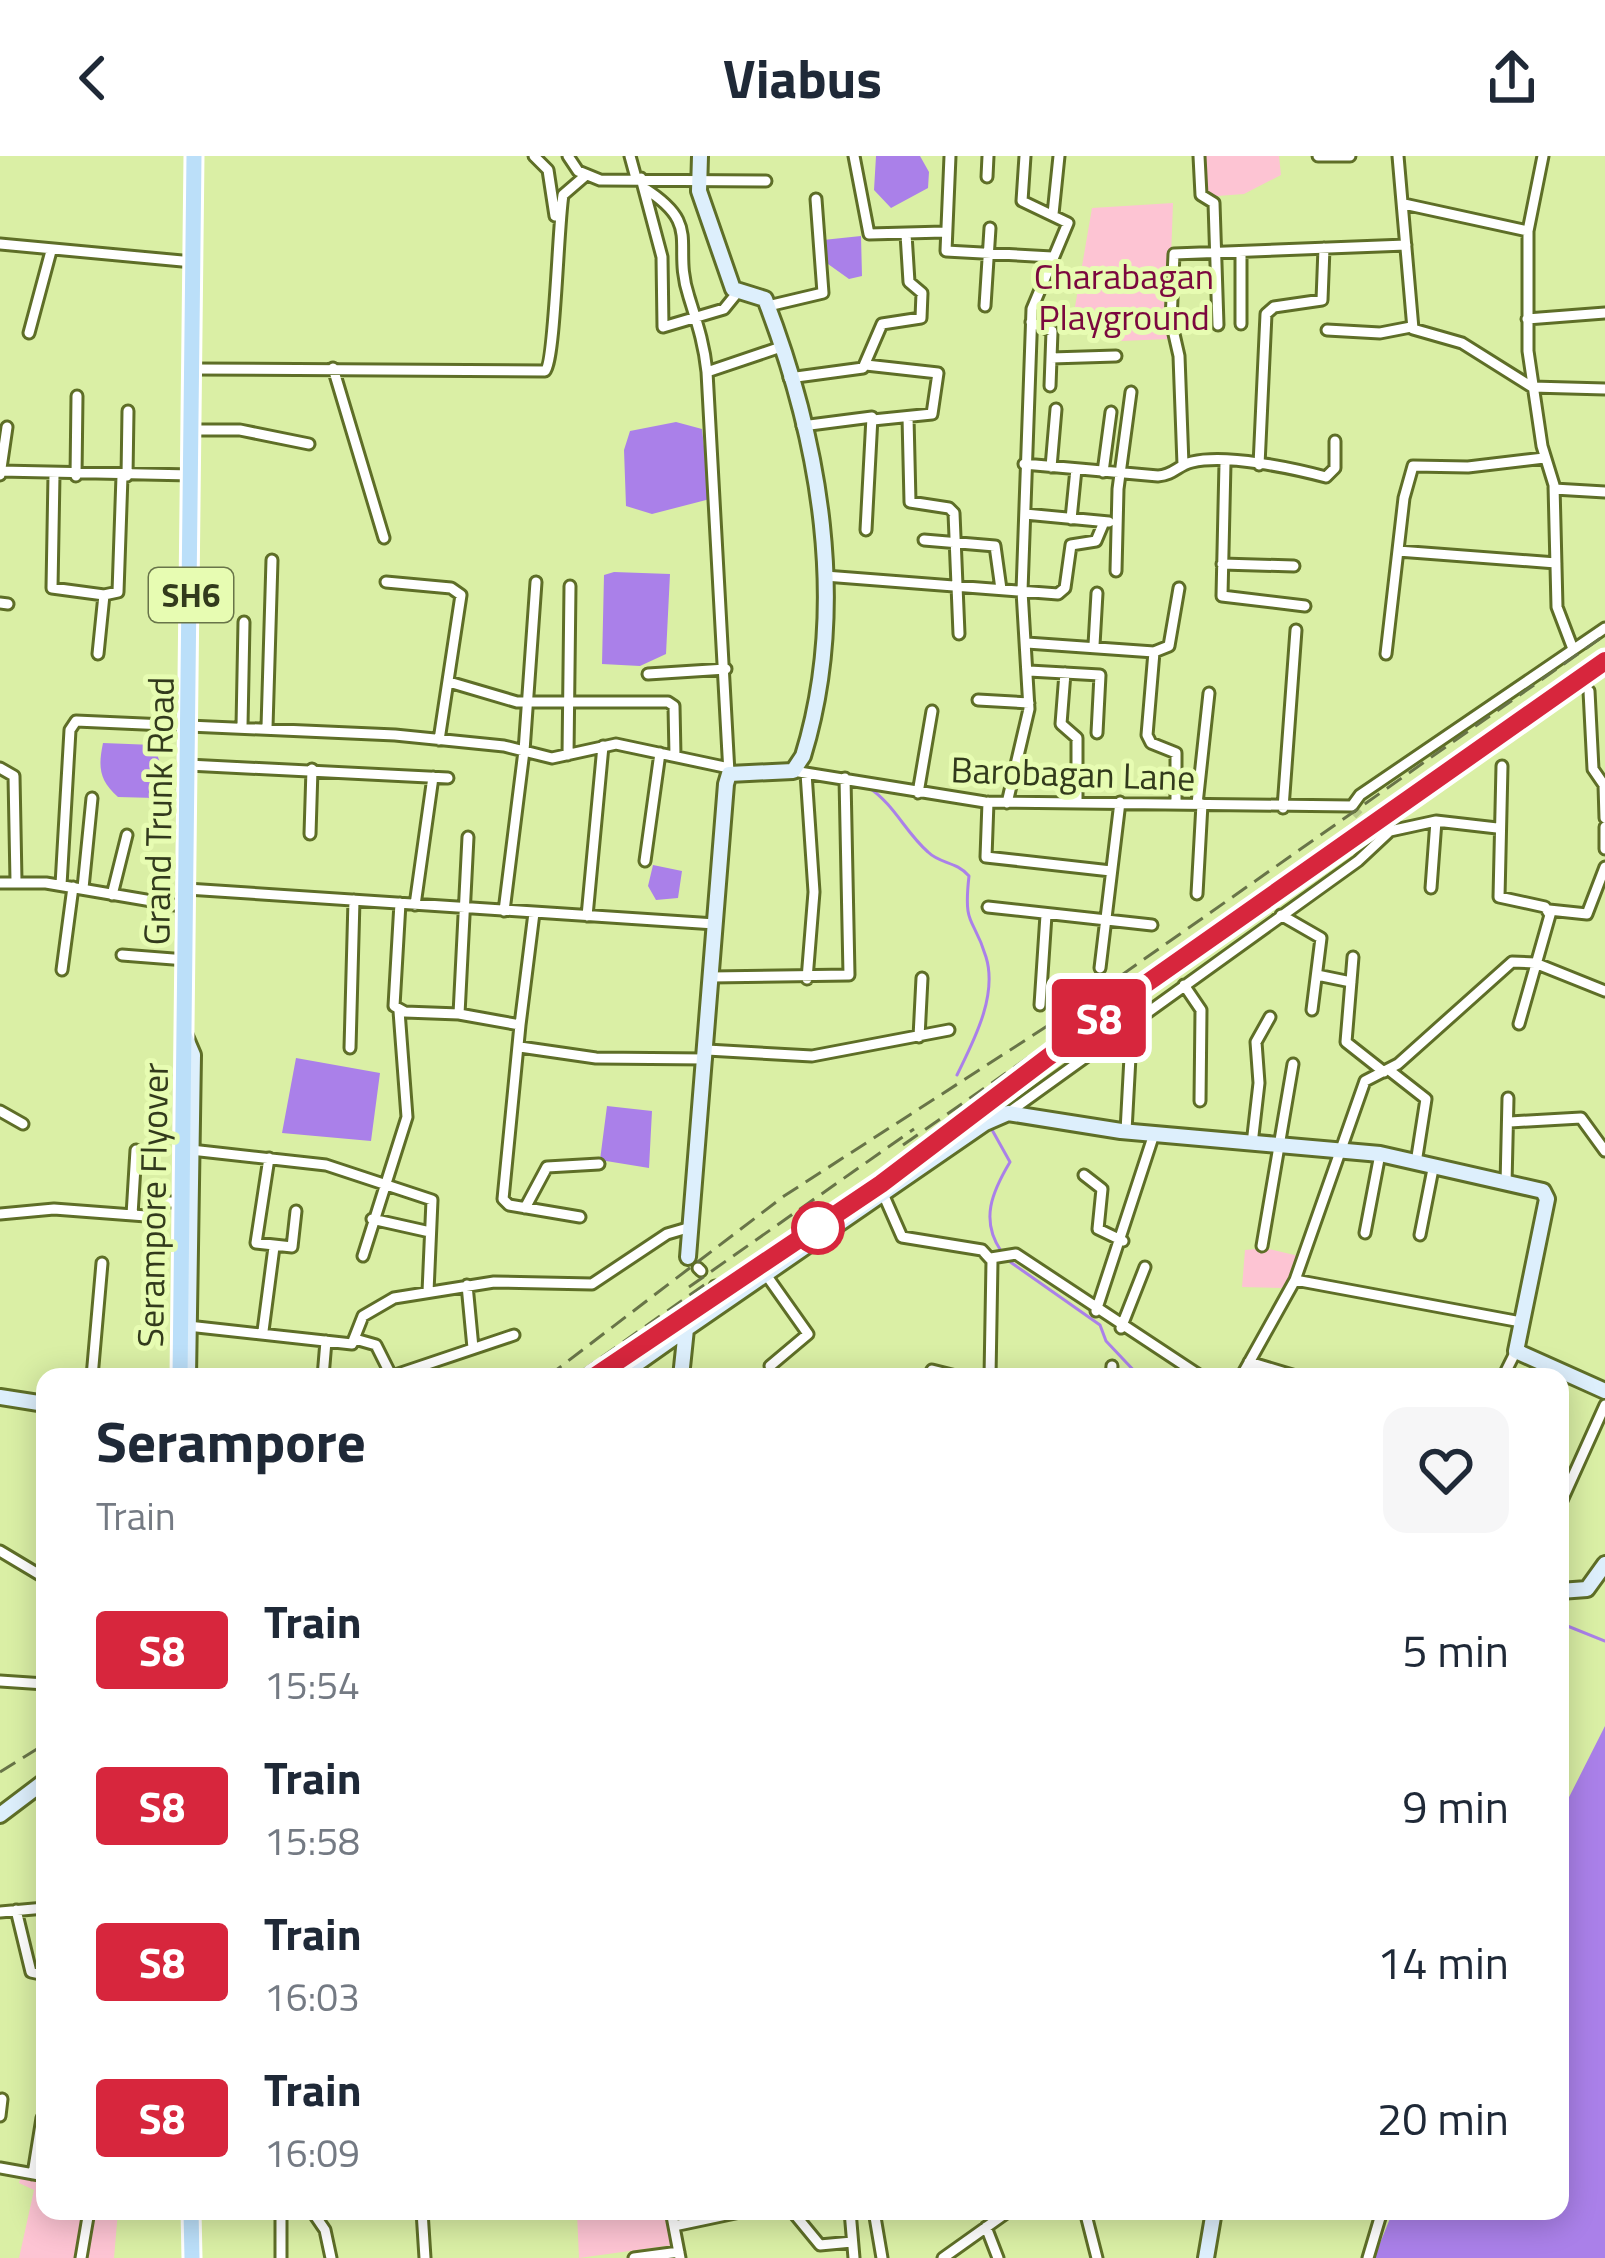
<!DOCTYPE html>
<style>
:root{--surface:#fff;--page:#f6f6f7;--text:#1f2937;--muted:#747a83}
body{margin:0;font-family:"Titillium Web",sans-serif;background:var(--page);color:var(--text);height:100vh;display:flex;flex-direction:column;font-size:45px;white-space:nowrap}
*{box-sizing:border-box;margin:0}
p{font-size:39px;color:var(--muted)}
.icon{flex:none;width:66px;height:66px;fill:none;stroke:currentColor;stroke-width:2;stroke-linecap:round;stroke-linejoin:round}
.map{position:relative;flex:1;overflow:hidden}
.side{position:absolute;left:36px;top:1212px;width:1533px;height:852px;display:flex;flex-direction:column;background:var(--surface);border-radius:24px;box-shadow:0 6px 30px #0003}
.side>*{flex:none}
.badge{padding:0 24px;border-radius:9px;font-size:42px;line-height:78px}
.map>.badge{position:absolute;translate:-50% -50%;box-shadow:0 0 0 6px #fff}
.round{display:grid;place-items:center;flex:none;width:126px;height:126px;border-radius:24px;background:var(--page)}
.overview{display:flex;align-items:center;justify-content:space-between;height:204px;padding:0 60px}
h1{font-size:57px;font-weight:700;line-height:90px}
ul{padding:0;list-style:none}
li{display:flex;align-items:center;gap:36px;height:156px;padding:0 60px}
li div{flex:1}
li b{display:block;font-size:45px}
li em{font-style:normal}
li .badge{min-width:132px;font-weight:700;text-align:center}
header{display:flex;justify-content:space-between;align-items:center;height:156px;padding:0 60px;background:var(--surface);font-size:54px;font-weight:700}
.map>svg:first-child{display:block}
</style>
<header><svg class="icon" aria-label="back" viewBox="0 0 24 24"><path d="M15 5l-7 7 7 7"/></svg>Viabus<svg class="icon" aria-label="share" viewBox="0 0 24 24"><path d="M12 15V3M7 8l5-5 5 5M5 13v7h14v-7"/></svg></header>
<div class="map">
<svg width="1605" height="2102" viewBox="0 0 1605 2102">
<rect width="100%" height="100%" fill="#daefa5"/>
<path fill="#fdc4d3" d="M1206,0H1279L1281,19L1244,38L1204,41Z
M1173,47L1168,183L1121,185L1071,174L1092,52Z
M1265,1092L1303,1101L1282,1132L1242,1131L1245,1094Z
M21,2020L45,2024V2055H118L114,2102H19L34,2034L19,2027Z
M666,2055L673,2089L579,2102L577,2057Z"/>
<path fill="#aa80e9" d="M876,0H920L929,16L928,32L891,52L874,34Z
M861,80L862,120L849,123L828,108L823,84Z
M676,266L702,273L710,343L652,358L626,350L624,294L630,275Z
M614,416L670,418L666,498L640,510L602,508L604,419Z
M103,587L154,589L163,616L155,642L118,641C99,624 98,611 103,587Z
M653,709L682,715L678,742L656,744L648,730Z
M296,902L380,917L371,985L282,977Z
M607,950L652,955L649,1012L600,1004Z
M1605,1570V2102H1374L1393,2055H1560V1659Z"/>
<g fill="none" stroke-linecap="round" stroke-linejoin="round">
<path stroke="#aa80e9" stroke-width="3" d="M868,631C895,649 905,676 928,696C940,708 956,705 969,720C963,773 974,760 986,801C998,840 973,886 957,919
M991,972L1010,1006C992,1036 980,1064 1001,1095
M1006,1103L1100,1169L1106,1185L1140,1221
M1560,1467L1605,1485"/>
<path stroke="#b8cb8a" stroke-width="9" stroke-dasharray="9 4.5" stroke-linecap="butt" d="M1353,653L1372,672"/>
<defs>
<path id="street" d="M534,0L548,14L555,60
M568,0L578,15L600,24L766,25
M630,0L636,22
M854,0L869,78L944,76
M950,0L946,95L1052,101
M1199,0L1201,39L1214,47L1218,169
M1318,0H1350
M1398,0L1413,173L1462,187L1532,231L1605,233
M1543,0L1528,75V195L1542,290L1554,329L1557,451L1573,493
M987,21L988,0
M641,22L662,101L663,171L724,153L737,137
M644,32C704,70 671,87 689,141C697,167 704,187 707,216
M1404,48L1528,75
M1053,58L1059,0
M0,88L193,106
M1241,97V168
M768,150L823,137L816,43
M985,150L990,72
M1527,163L1605,157
M1031,166L1052,175L1050,230
M1327,174L1380,177L1411,171
M29,177L51,95
M1051,202L1116,200
M866,209L938,217L932,258L873,264
M333,212L384,382
M192,213L545,215C555,206 558,68 563,39L585,20
M789,222L863,212L882,168L921,162L922,137L909,126L906,78
M908,261L910,346L949,352L954,357L959,478
M802,270L872,261L866,374
M192,274H240L309,288
M1225,307L1222,440L1305,450
M1024,308L1158,320C1174,319 1178,309 1192,306C1227,298 1292,312 1326,321L1335,312V285
M1183,309L1179,200L1171,165L1174,98L1406,89
M1259,309L1266,158L1274,151L1322,144L1324,92
M1051,311L1056,253
M0,315L192,319
M1103,316L1111,256
M0,319L7,271
M54,319L52,432L104,439L98,498
M76,320L77,240
M127,320L128,255
M1554,333L1605,336
M1025,358L1109,366
M1071,363L1076,313
M924,384L995,390L1001,433
M1398,395L1556,407
M1222,408L1294,410
M1116,415L1118,333L1131,236
M825,420L1058,438L1065,432L1071,389L1096,385L1104,366
M386,426L451,432L461,439L439,584
M104,439L118,436L122,320
M0,447L8,448
M1027,487L1154,496
M1094,489L1097,437
M1386,498L1404,342L1413,310L1468,311L1544,302
M1029,515L1100,519L1097,577
M1065,517L1061,568L1077,582V647
M648,518L726,513
M449,526L517,546H668L674,550L675,600
M1589,535L1593,613L1604,629L1605,662
M978,544L1029,547
M242,570L244,466
M267,571L272,404
M568,599L570,430
M188,609L448,622
M1502,610L1499,741L1545,751L1550,759L1519,868
M0,612L14,620L16,725
M793,615L985,646L1352,650
M729,617L707,216L781,191
M806,617L814,736L807,823
M918,637L932,555
M988,646L986,701L1111,715
M1007,647L1029,553L1022,435L1032,153L1068,67L1022,45L1025,0
M1176,647V597L1151,587L1147,579L1154,496L1169,490L1179,432
M1197,648L1209,537
M1352,650L1360,639L1605,472
M1283,652L1296,474
M1436,665L1497,672
M1605,671V693
M310,678L312,613
M468,681L459,858L520,869L503,1043L509,1049L580,1061
M645,705L660,597
M0,727H46L187,751
M61,729L70,574L76,565L395,579L504,590L552,602L616,588L729,612
M83,732L92,642
M187,733L715,768
M1197,738L1202,648
M112,739L127,679
M400,747L394,850L405,856L459,858
M415,749L433,621
M988,751L1152,769
M1549,754L1587,758L1605,711
M504,755L524,595L536,426
M1281,759L1321,782L1312,854
M587,760L603,590
M122,799L186,804
M1353,801L1346,886L1384,916
M1100,812L1120,646
M62,814L73,731
M1317,819L1351,826
M711,821L849,819L845,622
M1184,829L1201,854L1200,945
M1040,849L1046,759
M520,869L534,757
M919,881L922,822
M520,891L596,902L706,903
M350,892L354,744
M707,894L812,900L949,874
M1389,914L1426,943L1416,1007
M0,955L23,968
M1008,957L1358,705L1390,675L1436,665L1431,732
M1510,966L1581,962L1605,995
M1126,975L1130,901
M1252,988L1259,927L1256,886L1270,861
M191,994L326,1009L432,1044L428,1136
M269,1002L256,1087L292,1091L296,1055
M1084,1019L1102,1033L1098,1073L1123,1085
M1506,1028L1508,942
M884,1040L902,1081L982,1094L992,1105L990,1221
M525,1052L547,1011L599,1008
M0,1058L54,1053L146,1060L158,1046H176
M132,1059L136,994
M372,1063L430,1076
M1365,1077L1380,998
M1420,1079L1433,1013
M1262,1090L1293,908
M363,1100L407,961L399,855
M991,1102L1016,1098L1202,1221
M698,1112L701,1115
M767,1120L808,1178L770,1210
M467,1129L473,1192
M715,1130L718,1134
M1096,1155L1154,978
M1521,1166L1295,1124L1365,925L1398,908L1512,806L1535,807L1605,835
M188,1170L352,1188L363,1160L394,1142L494,1126L592,1128L667,1078L691,1071
M1121,1172L1145,1111
M263,1175L274,1091
M355,1183L376,1189L392,1221
M1249,1206L1299,1221
M392,1220L514,1179
M92,1221L102,1107
M323,1221L326,1185
M928,1221L932,1214L960,1221
M1111,1221L1112,1210
M1241,1221L1295,1124
M1503,1221L1516,1195
M1560,1349L1605,1249
M0,1395L45,1422
M0,1525L45,1528
M16,1754L31,1816L45,1819
M0,1756L45,1752
M0,1960L2,1943
M0,2012L45,2020
M33,2018L42,1962
M312,2055L325,2074L331,2102
M422,2055L425,2102
M671,2055L680,2102
M792,2055L820,2089L852,2086
M850,2055L854,2102
M874,2055L882,2102
M1085,2055L1097,2102
M674,2070L745,2055
M986,2071L998,2102
M81,2102L89,2055
M281,2102V2055
M634,2102L679,2096
M943,2102L1009,2055
M1368,2102L1382,2055"/>
<path id="secondary" d="M184,878L193,899L188,1221
M688,1101L726,628L729,618L793,615L803,600C849,450 820,285 765,143L733,133L699,35L700,0
M618,1221L686,1173
M681,1221L686,1173L985,967L1008,957L1121,975L1380,998L1543,1035L1547,1043L1516,1195L1605,1235
M0,1241L45,1248
M1560,1435L1587,1433L1605,1408
M0,1659L45,1625
M1206,2102L1214,2055"/>
<path id="primary" d="M180,1221L194,0
M191,2055L192,2102"/>
</defs>
<use href="#street" stroke="#5e6e27" stroke-width="15"/>
<use href="#secondary" stroke="#5e6e27" stroke-width="20"/>
<use href="#primary" stroke="#fff" stroke-width="21"/>
<use href="#street" stroke="#fff" stroke-width="9"/>
<use href="#secondary" stroke="#ddeffc" stroke-width="14"/>
<use href="#primary" stroke="#bbdff9" stroke-width="15"/>
<path stroke="#687448" stroke-width="3" stroke-dasharray="18 9" stroke-linecap="butt" d="M1028,915L1605,504
M903,989L1036,896
M689,1131L914,973
M658,1181L938,985
M579,1217L707,1127
M547,1221L784,1040L1069,856L1605,479
M0,1616L45,1588"/>
</g>
<g fill="none" stroke-linecap="round" stroke-linejoin="round">
<defs>
<path id="line" d="M594,1221L881,1028L1130,839L1605,505"/>
</defs>
<use href="#line" stroke="#fff" stroke-width="27"/>
<use href="#line" stroke="#d7263d" stroke-width="18"/>
</g>
<circle fill="#fff" stroke="#d7263d" stroke-width="6" cx="818" cy="1072" r="24"/>
<g text-anchor="middle" dominant-baseline="central" stroke-width="10" stroke-linejoin="round" paint-order="stroke">
<rect fill="#e7fcb2" stroke="#687449" stroke-width="3" x="149" y="412" width="84" height="54" rx="9"/>
<g font-size="33" font-weight="bold" fill="#323a1c">
<text x="191" y="439">SH6</text>
</g>
<g font-size="36" fill="#7b083e" stroke="#e7fcb2">
<text x="1124" y="119">Charabagan<tspan x="1124" dy="41">Playground</tspan></text>
</g>
<g font-size="36" fill="#323a1c" stroke="#e7fcb2">
<text transform="translate(1073 617) rotate(2)">Barobagan Lane</text>
<text transform="translate(158 655) rotate(-89)">Grand Trunk Road</text>
<text transform="translate(152 1049) rotate(-89)">Serampore Flyover</text>
</g>
</g>
</svg>
<b class="badge" style="left:1099px;top:862px;background:#d7263d;color:#fff">S8</b>
<section class="side">
<div class="overview"><div><h1>Serampore</h1><p>Train</p></div><a class="round"><svg class="icon" aria-label="heart" viewBox="0 0 24 24"><path d="M12 20l-8-8c-3-5 5-10 8-4 3-6 11-1 8 4z"/></svg></a></div>
<ul>
<li><span class="badge" style="background:#d7263d;color:#fff">S8</span><div><b>Train</b><p>15:54</p></div><em>5 min</em></li>
<li><span class="badge" style="background:#d7263d;color:#fff">S8</span><div><b>Train</b><p>15:58</p></div><em>9 min</em></li>
<li><span class="badge" style="background:#d7263d;color:#fff">S8</span><div><b>Train</b><p>16:03</p></div><em>14 min</em></li>
<li><span class="badge" style="background:#d7263d;color:#fff">S8</span><div><b>Train</b><p>16:09</p></div><em>20 min</em></li>
</ul>
</section>
</div>
